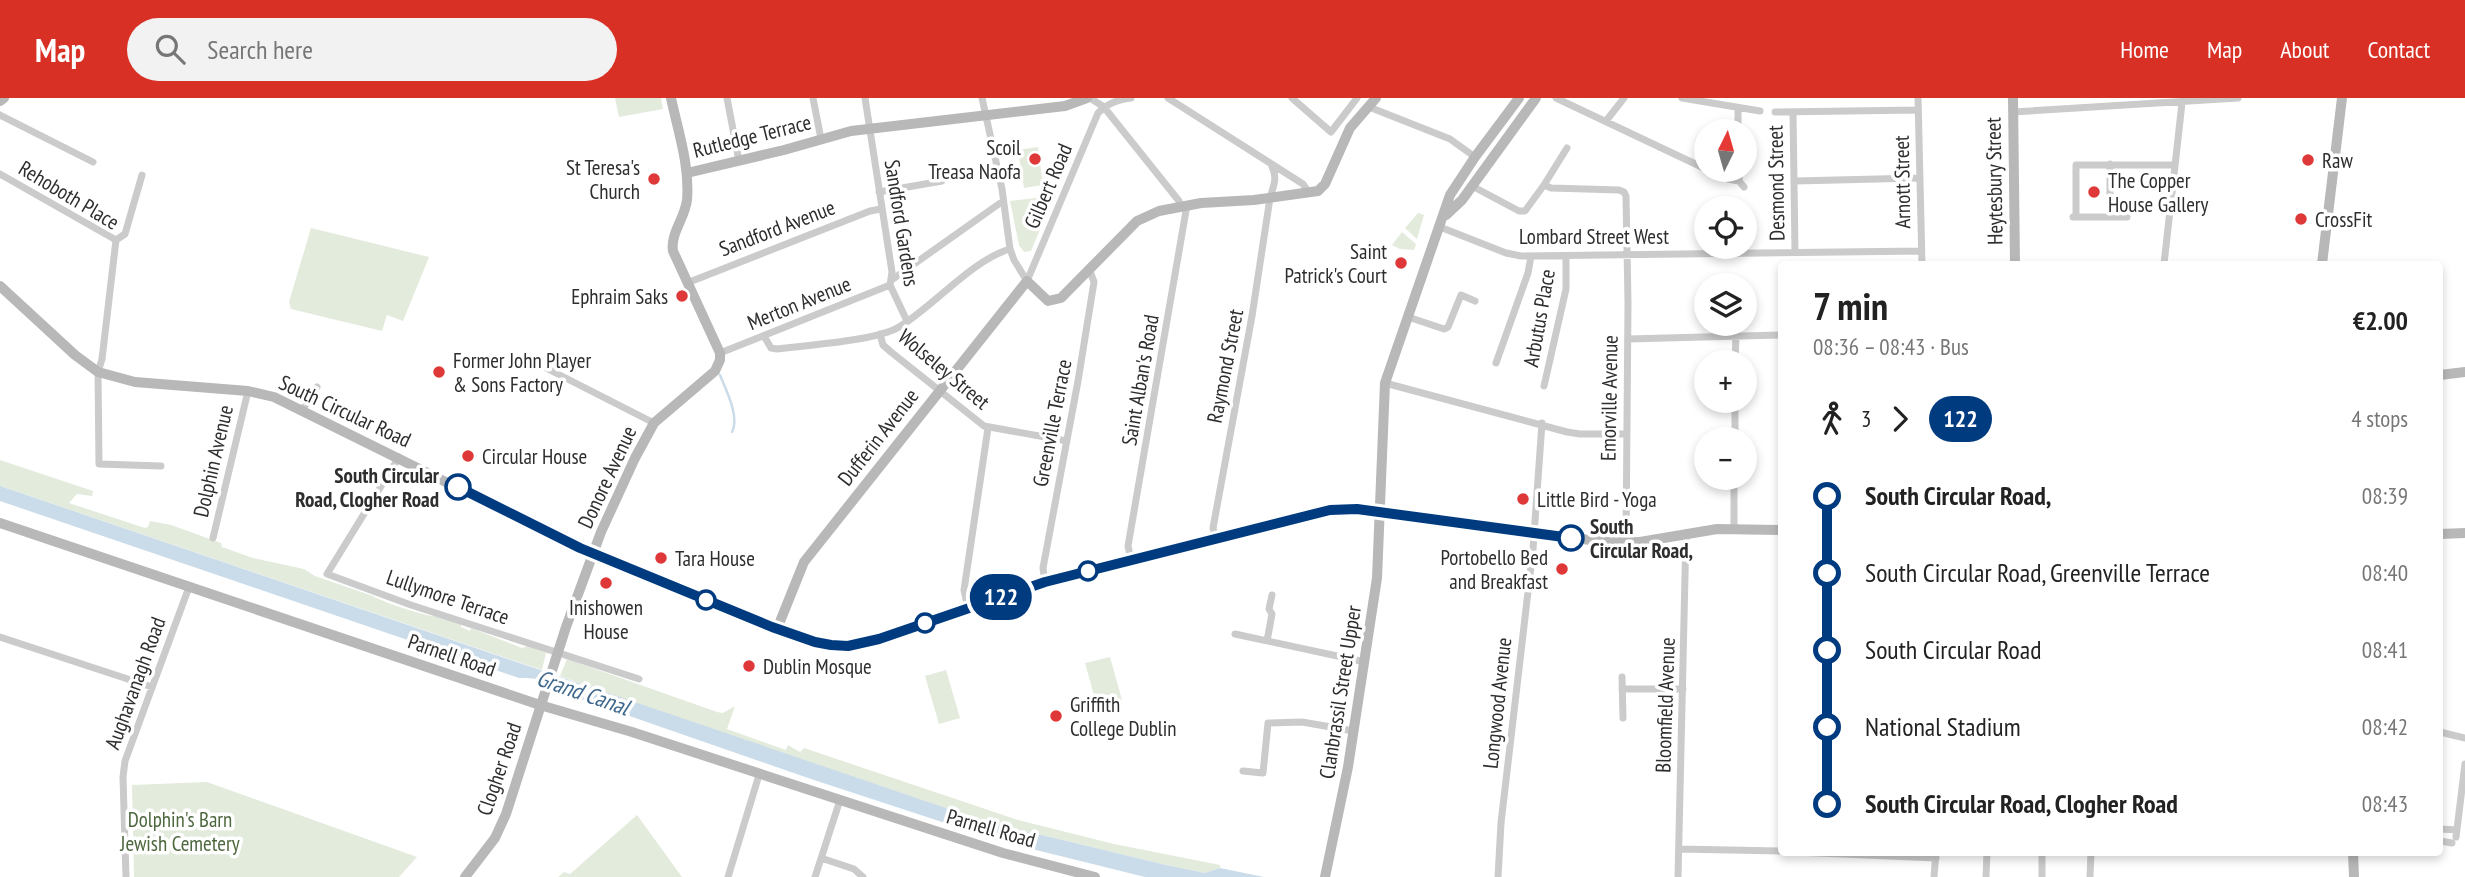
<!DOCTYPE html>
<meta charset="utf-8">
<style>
:root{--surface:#fff;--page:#f2f2f2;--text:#222;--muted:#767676;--accent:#d93025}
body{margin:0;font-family:"PT Sans Narrow",sans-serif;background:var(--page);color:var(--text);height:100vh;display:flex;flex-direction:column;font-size:26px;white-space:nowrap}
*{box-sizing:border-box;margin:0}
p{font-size:23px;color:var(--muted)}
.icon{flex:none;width:38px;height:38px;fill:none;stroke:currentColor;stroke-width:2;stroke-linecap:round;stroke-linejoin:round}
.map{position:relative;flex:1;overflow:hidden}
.sheet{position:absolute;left:1778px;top:163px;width:665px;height:595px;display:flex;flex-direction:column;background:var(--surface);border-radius:7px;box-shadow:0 4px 10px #0003}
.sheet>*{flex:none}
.badge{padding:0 14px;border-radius:23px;font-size:24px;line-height:46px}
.needle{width:46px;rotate:5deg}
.buttons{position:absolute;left:1694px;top:21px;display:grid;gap:14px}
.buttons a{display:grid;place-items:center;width:63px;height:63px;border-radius:50%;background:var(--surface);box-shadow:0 4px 10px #0003;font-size:35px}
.map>.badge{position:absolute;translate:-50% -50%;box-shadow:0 0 0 4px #fff}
.legs{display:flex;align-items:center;gap:10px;height:77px;padding:0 35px;font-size:23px}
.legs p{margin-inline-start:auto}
.headline{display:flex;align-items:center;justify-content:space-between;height:119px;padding:0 35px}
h1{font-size:38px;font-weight:700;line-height:52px}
ul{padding:0 35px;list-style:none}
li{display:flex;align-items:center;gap:24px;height:77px;font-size:26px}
li i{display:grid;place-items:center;width:10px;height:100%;margin:0 9px;background:currentColor}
li i::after{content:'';width:18px;height:18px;margin:-9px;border:5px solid;border-radius:50%;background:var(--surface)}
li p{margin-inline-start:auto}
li:first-child i{background:linear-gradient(#0000 50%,currentColor 0)}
li:last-child i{background:linear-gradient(currentColor 50%,#0000 0)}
header{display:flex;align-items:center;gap:42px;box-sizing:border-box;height:98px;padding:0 35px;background:var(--accent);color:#fff}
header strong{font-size:33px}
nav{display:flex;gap:38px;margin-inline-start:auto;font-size:24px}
.search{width:490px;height:63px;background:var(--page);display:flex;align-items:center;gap:18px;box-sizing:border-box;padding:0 24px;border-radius:38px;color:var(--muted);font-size:26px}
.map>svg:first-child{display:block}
</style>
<header>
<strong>Map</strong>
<div class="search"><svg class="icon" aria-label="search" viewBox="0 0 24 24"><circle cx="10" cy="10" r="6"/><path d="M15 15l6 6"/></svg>Search here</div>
<nav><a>Home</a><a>Map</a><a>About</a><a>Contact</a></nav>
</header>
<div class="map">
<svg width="2465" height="779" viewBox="0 0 2465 779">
<rect width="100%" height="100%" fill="#fff"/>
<path fill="#e3ebdd" d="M615,0H661L663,11L619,19Z
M1038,49L1043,87L1024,90L1018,52Z
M1054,98L1031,153L1024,154L1019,147L1010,103Z
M1418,115L1424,117L1417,141L1405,130Z
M311,130L429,159L403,223L387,217L382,233L291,211L289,204Z
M1402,134L1416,146L1414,152L1400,151L1392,147Z
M0,362L93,393L92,398L77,396L69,405L145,430L148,429L150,423L171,427L221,445L222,449L253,460L304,471L315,478L373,498C382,504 428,519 435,518L461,526V529L470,533L471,530L522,550L528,548L546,555L542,572L0,388Z
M1110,559L1122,602L1097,608L1085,565Z
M567,561L717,614L723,615L735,608L727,631L786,652L788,647L800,654L804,650L1018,722L1114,746L1220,767V770L1205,775L1166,767L984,723L642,608L560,578Z
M946,572L960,620L939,626L925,578Z
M207,684L417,759L399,779H134L132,687Z
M637,717L682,779H558L564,774L570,776Z"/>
<path fill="#cadbea" d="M0,388L984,723L1166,767L1205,775L1220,770L1264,779H1145L1000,743L811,681L569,597C555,581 539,580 519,580L0,403Z"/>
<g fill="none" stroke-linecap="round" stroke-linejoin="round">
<path stroke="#cadbea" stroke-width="2.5" d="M720,277C726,292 740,319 732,334"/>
<path stroke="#cbcbcb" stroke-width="7" d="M727,0L739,63
M813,0L821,41
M865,0L892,174L890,187L907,223
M982,0L1002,91L1010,151
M1090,0L1104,9L1111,18L1179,103L1181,108
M1168,0L1303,86L1309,95
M1292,0L1331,34L1357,0
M1556,0L1706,71
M1682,0L1760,13
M1918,0L1922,166
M1369,9L1450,41L1475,59
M1775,14L1918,12
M1793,14L1795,154
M2013,14L2238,0
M0,17L93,64
M1606,23L1624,0
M1738,33V11
M1567,50L1544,87L1551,90L1619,92L1624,94L1626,98L1628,204L1626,444
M1708,72L1728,81L1739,83
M1740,72L1739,83L1744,89
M0,76L116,142L102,261L98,274L99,366L161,368
M1795,83L1919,80
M1472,88L1519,113H1525L1544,87
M879,94L942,83
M2073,119H2127
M2076,119V67H2174
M2110,119V66
M1440,129L1506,155L1521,158L1921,153
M116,142L125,136L142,77
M2164,166L2182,5
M893,181L1003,103
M1027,183L1098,15C1108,5 1117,2 1131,0
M687,185L870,113L881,111
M1408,219L1444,231L1448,229L1461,197L1475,203
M880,236L883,247L891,254L984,328L1067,343
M764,238L771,250L777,251C808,247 875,243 899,229C934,208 972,162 1010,151L1014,162L1027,183
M1628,241L1782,237
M720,255L890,187
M1735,264L1736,238
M1496,265L1528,175L1531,158
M546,270L654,325
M1385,285L1567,334L1580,336H1626
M1544,288L1566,191V158
M303,311L317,289
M1735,341V303
M399,359L327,476L411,507L639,581
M1734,432V380
M213,440L248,293
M1216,442L1213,430L1252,218L1270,100C1273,89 1278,80 1272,69
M1131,462L1128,448L1187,107
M1045,484L1043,470L1078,283L1094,184L1090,173
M968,510L964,492L988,330
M1235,536L1365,564
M0,539L152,589
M1267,543L1272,516L1269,511L1272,497
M1622,579L1623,620
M1622,591H1683
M2440,634L2465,640
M1243,673L1263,675L1268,625L1302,624L1354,633
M2440,731L2457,732
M2456,739L2465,666
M2440,743L2452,745
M1679,751L1782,753
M1796,754L1936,760
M821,760L854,771L863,779
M126,779L123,679L125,663L189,489
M728,779L759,677
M815,779L840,702
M1498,779L1501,725L1533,451L1542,325
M1678,779L1686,435
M1934,779L1936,754
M1986,779L1987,754
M2042,779V754
M2090,779L2091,754"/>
<path stroke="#b8b8b8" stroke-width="10" d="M2013,0L2015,166
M0,3L4,0
M687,75L784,52L851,33L1065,8L1087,0
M1446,117L1462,102L1536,0
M2322,166L2342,0
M0,188L75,257L98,274L135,284L248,293L274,299L571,446L777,531L815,544L831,547L848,548L879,541L1045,484L1330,412L1357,411L1605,444H1640L1717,431L1782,432
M2440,277L2465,274
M0,425L540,607L632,634L1003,755L1095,779
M2440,436L2465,435
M777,531L804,464L1027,183L1048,203L1061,200L1137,123L1159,113L1201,105L1254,102L1318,93L1325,86L1350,30L1376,0
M2353,754L2354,779
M465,779L495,740L506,716L566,529L601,434L635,360L654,325L715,273L720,262V255L673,153C670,136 685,120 687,102C690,68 678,33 671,0
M1325,779L1348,669L1377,480L1385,285L1450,97L1475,59L1519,0"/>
</g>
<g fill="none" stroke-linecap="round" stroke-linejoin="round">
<defs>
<path id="line-1" d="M458,389L580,450L772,529L815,544L831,547L848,548L879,541L1045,484L1330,412L1357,411L1571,440"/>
</defs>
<use href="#line-1" stroke="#fff" stroke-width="16"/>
<use href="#line-1" stroke="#003b80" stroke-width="10"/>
</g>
<g fill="#de3838" stroke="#fff" stroke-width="2.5">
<circle cx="1035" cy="61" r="7"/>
<circle cx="2308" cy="62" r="7"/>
<circle cx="654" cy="81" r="7"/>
<circle cx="2094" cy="94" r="7"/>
<circle cx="2301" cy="121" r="7"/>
<circle cx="1401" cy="165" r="7"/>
<circle cx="682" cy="198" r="7"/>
<circle cx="439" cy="274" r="7"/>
<circle cx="468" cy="358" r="7"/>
<circle cx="1523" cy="401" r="7"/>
<circle cx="661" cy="460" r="7"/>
<circle cx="1562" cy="471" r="7"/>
<circle cx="606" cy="485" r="7"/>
<circle cx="749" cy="568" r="7"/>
<circle cx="1056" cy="618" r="7"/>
</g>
<g fill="#fff" stroke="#003b80" stroke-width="3.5">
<circle cx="458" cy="389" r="12"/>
<circle cx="1571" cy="440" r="12"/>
<circle cx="1088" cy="473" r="9"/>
<circle cx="706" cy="502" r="9"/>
<circle cx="925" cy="525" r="9"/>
</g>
<g text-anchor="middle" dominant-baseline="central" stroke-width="7" stroke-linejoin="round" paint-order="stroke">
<g font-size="21" fill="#2e2e2e" stroke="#fff">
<text transform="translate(752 38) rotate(-14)">Rutledge Terrace</text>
<text transform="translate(1994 83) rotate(-91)">Heytesbury Street</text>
<text transform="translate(1902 84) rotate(-91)">Arnott Street</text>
<text transform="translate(1776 85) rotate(-91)">Desmond Street</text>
<text transform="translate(1048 88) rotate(-67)">Gilbert Road</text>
<text transform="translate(69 97) rotate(31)">Rehoboth Place</text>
<text transform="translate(902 125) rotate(81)">Sandford Gardens</text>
<text transform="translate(777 130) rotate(-21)">Sandford Avenue</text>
<text x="1594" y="138">Lombard Street West</text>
<text transform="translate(799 205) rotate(-22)">Merton Avenue</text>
<text transform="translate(1539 220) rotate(-80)">Arbutus Place</text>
<text transform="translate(1225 268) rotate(-79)">Raymond Street</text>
<text transform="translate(944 271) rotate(40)">Wolseley Street</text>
<text transform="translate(1140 282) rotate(-80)">Saint Alban's Road</text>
<text transform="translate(1609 300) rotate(-89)">Emorville Avenue</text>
<text transform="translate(345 313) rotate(25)">South Circular Road</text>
<text transform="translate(1052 325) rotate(-79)">Greenville Terrace</text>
<text transform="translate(878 339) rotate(-52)">Dufferin Avenue</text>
<text transform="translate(213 363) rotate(-77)">Dolphin Avenue</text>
<text transform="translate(607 379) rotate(-65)">Donore Avenue</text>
<text transform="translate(448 499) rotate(19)">Lullymore Terrace</text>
<text transform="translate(452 557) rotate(19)">Parnell Road</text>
<text transform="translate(135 585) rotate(-70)">Aughavanagh Road</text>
<text transform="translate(1340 594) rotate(-81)">Clanbrassil Street Upper</text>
<text transform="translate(1497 605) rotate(-84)">Longwood Avenue</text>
<text transform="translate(1665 607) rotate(-88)">Bloomfield Avenue</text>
<text transform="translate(499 671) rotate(-71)">Clogher Road</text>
<text transform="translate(991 730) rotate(16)">Parnell Road</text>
</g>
<g font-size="21" fill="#2e2e2e" stroke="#fff" text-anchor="start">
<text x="1021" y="49" text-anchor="end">Scoil<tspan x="1021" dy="24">Treasa Naofa</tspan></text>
<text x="2322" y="62">Raw</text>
<text x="640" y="69" text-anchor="end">St Teresa's<tspan x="640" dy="24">Church</tspan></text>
<text x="2108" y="82">The Copper<tspan x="2108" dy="24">House Gallery</tspan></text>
<text x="2315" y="121">CrossFit</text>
<text x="1387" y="153" text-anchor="end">Saint<tspan x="1387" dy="24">Patrick's Court</tspan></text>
<text x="668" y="198" text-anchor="end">Ephraim Saks</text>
<text x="453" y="262">Former John Player<tspan x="453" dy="24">&amp; Sons Factory</tspan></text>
<text x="482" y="358">Circular House</text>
<text x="1537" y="401">Little Bird - Yoga</text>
<text x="1548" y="459" text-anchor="end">Portobello Bed<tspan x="1548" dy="24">and Breakfast</tspan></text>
<text x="675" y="460">Tara House</text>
<text x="606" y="509" text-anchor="middle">Inishowen<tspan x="606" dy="24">House</tspan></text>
<text x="763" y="568">Dublin Mosque</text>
<text x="1070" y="606">Griffith<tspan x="1070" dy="24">College Dublin</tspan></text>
</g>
<g font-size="21" font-weight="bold" fill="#2e2e2e" stroke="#fff" text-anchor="end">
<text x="439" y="377">South Circular<tspan x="439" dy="24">Road, Clogher Road</tspan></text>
<text x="1590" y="428" text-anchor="start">South<tspan x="1590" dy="24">Circular Road,</tspan></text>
</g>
<g font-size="21" fill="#4e683e" stroke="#fff">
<text x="180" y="721">Dolphin's Barn<tspan x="180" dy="24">Jewish Cemetery</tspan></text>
</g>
<g font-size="23" font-style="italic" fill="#40698d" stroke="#fff">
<text transform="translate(583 594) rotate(19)">Grand Canal</text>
</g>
</g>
</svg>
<div class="buttons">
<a><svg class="needle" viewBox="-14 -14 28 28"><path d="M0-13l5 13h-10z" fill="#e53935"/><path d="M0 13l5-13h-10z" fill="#767676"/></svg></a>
<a><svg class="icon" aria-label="locate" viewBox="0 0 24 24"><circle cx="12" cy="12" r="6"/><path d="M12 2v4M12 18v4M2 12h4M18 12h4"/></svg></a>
<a><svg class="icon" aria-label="layers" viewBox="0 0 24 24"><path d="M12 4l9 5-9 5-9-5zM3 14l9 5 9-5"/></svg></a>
<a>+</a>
<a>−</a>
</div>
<b class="badge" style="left:1001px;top:499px;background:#003b80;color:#fff">122</b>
<section class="sheet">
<div class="headline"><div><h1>7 min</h1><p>08:36 – 08:43 · Bus</p></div><b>€2.00</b></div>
<div class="legs"><svg class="icon" aria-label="walk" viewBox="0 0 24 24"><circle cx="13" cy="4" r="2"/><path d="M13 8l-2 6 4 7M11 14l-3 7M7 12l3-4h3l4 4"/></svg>3<svg class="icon" aria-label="forward" viewBox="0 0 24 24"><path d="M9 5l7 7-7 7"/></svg><b class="badge" style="background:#003b80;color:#fff">122</b><p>4 stops</p></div>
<ul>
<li><i style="color:#003b80"></i><b>South Circular Road,</b><p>08:39</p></li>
<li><i style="color:#003b80"></i><span>South Circular Road, Greenville Terrace</span><p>08:40</p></li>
<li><i style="color:#003b80"></i><span>South Circular Road</span><p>08:41</p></li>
<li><i style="color:#003b80"></i><span>National Stadium</span><p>08:42</p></li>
<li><i style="color:#003b80"></i><b>South Circular Road, Clogher Road</b><p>08:43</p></li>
</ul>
</section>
</div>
